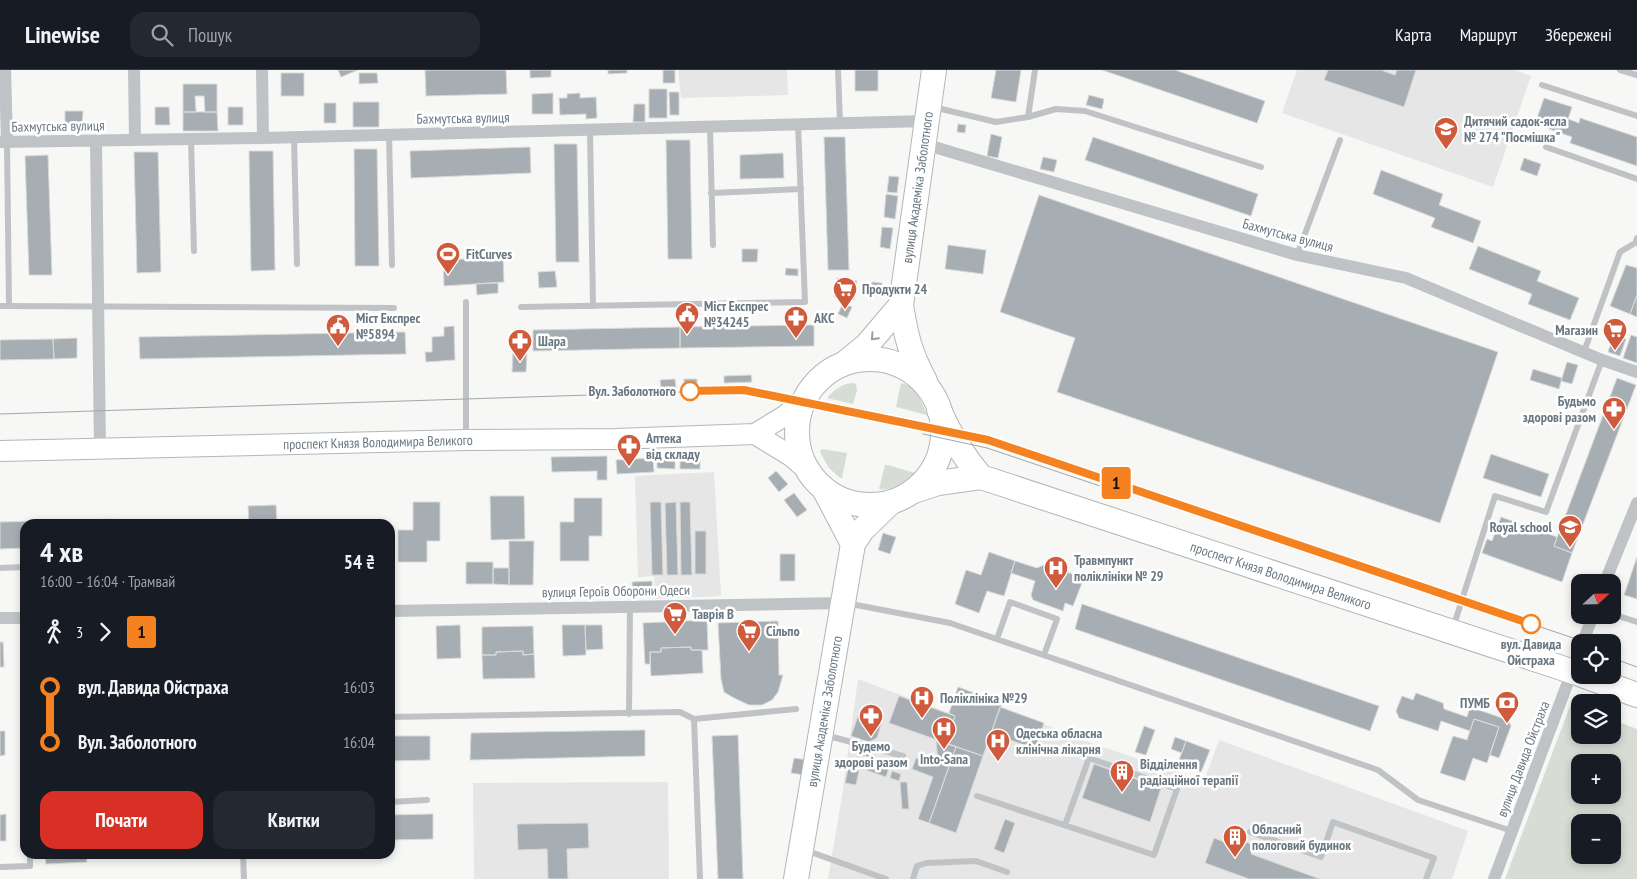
<!DOCTYPE html>
<html lang="uk">
<meta charset="utf-8">
<style>
:root{--surface:#171b24;--page:#242831;--text:#f1f3f6;--muted:#9ea1a6;--line:#363941;--accent:#d93025}
body{margin:0;font-family:"PT Sans Narrow",sans-serif;background:var(--page);color:var(--text);height:100vh;display:flex;flex-direction:column;font-size:19px;white-space:nowrap}
*{box-sizing:border-box;margin:0}
p{font-size:16px;color:var(--muted)}
.icon{flex:none;width:28px;height:28px;fill:none;stroke:currentColor;stroke-width:2;stroke-linecap:round;stroke-linejoin:round}
.map{position:relative;flex:1;overflow:hidden}
.side{position:absolute;left:20px;top:449px;width:375px;height:340px;display:flex;flex-direction:column;background:var(--surface);border-radius:15px;box-shadow:0 2px 8px #0003}
.side>*{flex:none}
.badge{padding:0 10px;border-radius:4px;font-size:18px;line-height:32px}
.needle{width:32px;rotate:68deg}
.tools{position:absolute;left:1571px;top:504px;display:grid;gap:10px}
.tools a{display:grid;place-items:center;width:50px;height:50px;border-radius:10px;background:var(--surface);box-shadow:0 2px 8px #0003;font-size:25px}
.map>.badge{position:absolute;translate:-50% -50%;box-shadow:0 0 0 2px #fff}
.legs{display:flex;align-items:center;gap:8px;height:55px;padding:0 20px;font-size:16px}
.legs p{margin-inline-start:auto}
.headline{display:flex;align-items:center;justify-content:space-between;height:85px;padding:0 20px}
h1{font-size:28px;font-weight:800;line-height:38px}
.cta{display:flex;gap:10px;margin-top:auto;padding:10px 20px}
.cta a{flex:1;height:58px;border-radius:15px;background:var(--accent);color:#fff;font-size:20px;font-weight:800;line-height:58px;text-align:center}
.cta a+a{background:var(--page);color:var(--text)}
ul{padding:0 20px;list-style:none}
li{display:flex;align-items:center;gap:18px;height:55px;font-size:19px}
li i{display:grid;place-items:center;width:8px;height:100%;margin:0 6px;background:currentColor}
li i::after{content:'';width:12px;height:12px;margin:-6px;border:4px solid;border-radius:50%;background:var(--surface)}
li p{margin-inline-start:auto}
li:first-child i{background:linear-gradient(#0000 50%,currentColor 0)}
li:last-child i{background:linear-gradient(currentColor 50%,#0000 0)}
header{display:flex;align-items:center;gap:30px;box-sizing:border-box;height:70px;padding:0 25px;background:var(--surface);border-bottom:1px solid var(--line)}
header strong{font-size:24px}
nav{display:flex;gap:28px;margin-inline-start:auto;font-size:18px}
.search{width:350px;height:45px;background:var(--page);display:flex;align-items:center;gap:12px;box-sizing:border-box;padding:0 18px;border-radius:15px;color:var(--muted);font-size:19px}
.map>svg:first-child{display:block}
</style>
<header>
<strong>Linewise</strong>
<div class="search"><svg class="icon" aria-label="search" viewBox="0 0 24 24"><circle cx="10" cy="10" r="6"/><path d="M15 15l6 6"/></svg>Пошук</div>
<nav><a>Карта</a><a>Маршрут</a><a>Збережені</a></nav>
</header>
<div class="map">
<svg width="1637" height="809" viewBox="0 0 1637 809">
<rect width="100%" height="100%" fill="#f7f7f5"/>
<path fill="#e5e6e5" d="M678,0H787L788,25L681,28Z
M1297,0H1515L1531,6L1493,117L1282,43Z
M714,402L721,526L656,529L654,506L638,507L635,406Z
M858,609L949,643L958,617L1001,637L1094,674L1204,711L1219,670L1468,761L1452,809H828L842,726Z
M668,712L669,809H474L473,713Z"/>
<path fill="#d7dcd4" fill-rule="evenodd" d="M854,313L856,314L857,320L853,334L827,328C835,319 843,313 854,313Z
M901,313C916,316 922,332 927,345L896,337Z
M822,379L847,383L842,408H840L829,398L820,382Z
M885,395H888L915,403C908,413 891,421 879,419Z
M1570,636L1580,639V665H1612L1613,650L1637,659V809H1505ZM1612,692V725H1580V692ZM1612,752V785H1580V752Z"/>
<path fill="#a7aeb3" stroke="#d9d9d7" d="M338,0H358L341,7Z
M425,0H506L507,24L426,26Z
M530,0H551V7L530,8Z
M608,0H627V3L608,4Z
M663,0H675V13H663Z
M855,0H878V21H855Z
M996,0H1021L1016,32L991,28Z
M1102,0H1175L1265,31L1257,53Z
M1328,0H1381L1395,5L1397,0H1416L1404,37L1324,10Z
M281,3H304V26H281Z
M359,3H377L378,13L359,14Z
M183,14H217V42H205L204,26H195L196,42H183Z
M649,19H667V48H649Z
M669,22H679V45H670Z
M553,23V44H532V24Z
M580,23V28L596,27L597,48L586,49V44L560,45L559,28H567V24Z
M1089,25L1104,29L1102,39L1086,35Z
M1544,28L1572,37L1568,49L1579,53L1580,48L1637,67V96L1570,73L1572,67L1535,54Z
M353,32H379V57H353Z
M324,33H336V53H324Z
M634,34H645V52H633Z
M155,37H169L170,55H155Z
M228,37H243V55H228Z
M65,41H83L82,59H65Z
M183,42H217L218,61H183Z
M958,54L966,55L965,63L957,62Z
M991,64L1002,67L998,88L987,86Z
M824,67H845L849,200H828Z
M1093,67L1258,124L1251,146L1085,90Z
M666,70H690L692,189H668Z
M554,74H577L579,192H556Z
M530,77L531,103L411,108L410,81Z
M354,79H377L379,196H355Z
M249,81H273L275,200L251,201Z
M134,82H158L161,202L137,203Z
M783,83L784,108L740,109V85Z
M48,85L52,205H29L25,86Z
M1043,87L1057,90L1054,102L1040,99Z
M1524,88L1541,94L1537,106L1520,100Z
M1381,100L1443,124L1439,135L1481,151L1473,173L1431,157L1435,148L1373,124Z
M889,106L899,107L897,123L887,122Z
M886,124L898,126L895,149L884,147Z
M1039,125L1498,282L1440,453L1057,322L1075,268L1000,242Z
M882,157L893,158L890,179L880,177Z
M948,175L986,180L983,204L945,199Z
M1478,176L1541,201L1537,211L1579,228L1570,250L1528,234L1532,224L1469,199Z
M742,179H758L757,192H742Z
M503,187L504,212L444,216L443,190Z
M1626,195L1637,198V225L1630,244L1610,236Z
M786,198L798,199V206L785,205Z
M555,201L557,217L539,218L538,202Z
M837,208L857,211L854,230L834,227Z
M872,212L882,213V220L871,219Z
M498,213V223L477,225L476,214Z
M1637,225V247L1630,244Z
M843,233L852,237L847,248L838,244Z
M814,255V276L680,278V257Z
M454,256L455,290L426,292L425,282H432V267L444,266V257Z
M680,257V278L533,281V260Z
M405,262L406,284L140,289L139,267Z
M1614,264L1626,269L1620,286L1608,282Z
M1631,265L1637,267V293L1623,288Z
M77,268V288L54,289L53,269Z
M53,269L54,289L0,290V270Z
M513,282H527L526,302H512Z
M1567,292L1578,295L1572,314L1561,311Z
M1533,299L1562,308L1559,319L1530,310Z
M751,305L752,312L724,313V306Z
M1617,308L1636,315L1572,483L1554,476Z
M675,309L676,318H661L660,310Z
M684,309H697V318H684Z
M1491,384L1549,404L1541,427L1483,408Z
M607,386V410H597V401L552,402L551,387Z
M657,387L675,388V399L657,398Z
M680,387H700V399H680Z
M653,388L654,402L617,404L616,390Z
M776,401L788,414L779,422L768,408Z
M794,423L807,440L797,447L784,430Z
M490,426H524L525,469L491,470Z
M574,428H602V466H589V491H560V452H574Z
M413,432H440V471H427V492H398V460H413Z
M650,432H661L663,505H652Z
M676,432L678,505H667L665,433Z
M680,432H690L692,505H681Z
M276,435L277,454H249L248,436Z
M1501,447L1557,467L1554,476L1572,483L1562,512L1482,483L1487,469L1492,471Z
M113,449V454H25V478L0,479V452Z
M695,461H706V504H695Z
M883,463L896,467L890,484L878,480Z
M509,471H534L533,515H509Z
M989,482L1015,491L1004,526L987,521L979,543L955,534L966,500L981,505Z
M780,484H795V511H780Z
M1637,487V529L1624,525Z
M1015,491L1037,498L1046,494L1080,507L1082,513L1073,536L1065,533L1063,541L1033,530L1031,525L1035,511L1011,503Z
M466,492H493V514H466Z
M493,498H509V515L493,514Z
M652,511V523H633L632,512Z
M1082,534L1379,636L1370,661L1075,559Z
M707,550L708,580H691V577L661,578V582H650V594H645L643,553Z
M778,551L779,605H783L778,622L772,630L762,635H749L734,628L724,622L721,609L718,553Z
M460,555L461,588L437,589L436,556Z
M562,555H585L586,585L563,586Z
M585,555H602L603,579L586,580Z
M533,556L534,584L523,585V581L496,582V585H482V557Z
M0,572H3L4,597H0Z
M691,577V580H702L703,603L651,606L650,582H661V578Z
M523,581V585L534,584L535,608L483,609L482,585H496V582Z
M958,617L1002,633L983,686L946,673L955,646L949,643Z
M1416,623L1443,633L1444,639L1467,647L1470,637L1508,650L1511,656L1499,688L1490,685L1499,657L1474,649L1470,661L1441,651L1438,661L1399,648L1396,641L1402,626L1413,630Z
M899,626L955,646L946,673L889,653Z
M1000,637L1044,653L1035,679L991,663Z
M858,646L864,648L862,656L871,659L874,650L882,652L877,668L869,672L851,666Z
M1474,649L1499,657L1487,693L1473,688L1465,711L1440,703L1453,666L1467,670Z
M1144,656L1155,660L1146,685L1135,682Z
M645,660V686L470,690L471,663Z
M0,661H5V685L0,686Z
M738,665L743,809H718L712,666Z
M390,666H430V690L390,691Z
M1175,667L1186,671L1182,683L1171,679Z
M936,670L956,677L929,753L918,749L933,707L912,699L916,688L937,696L938,692Z
M1186,671L1210,680L1201,702L1178,693Z
M858,677L871,680L869,687L856,683Z
M956,677L983,686L956,763L929,753Z
M794,688L807,690L804,705L791,703Z
M870,689L890,695L886,707L866,700Z
M1094,694L1161,718L1150,752L1082,728Z
M848,699L859,701L856,715L845,713Z
M892,701L901,704L899,711L890,708Z
M900,712H907L909,739H902Z
M6,744V771H0V745Z
M433,744V769L390,770V745Z
M1005,749L1015,753L1004,783L994,779Z
M588,753L589,778L567,779L568,809H548L547,779L518,780L517,754Z
M1214,768L1241,778L1243,771L1254,775L1251,784L1320,809H1249L1205,793Z
M45,784H86L87,792L46,794Z"/>
<g fill="none" stroke-linecap="round" stroke-linejoin="round">
<defs>
<g id="primary">
<path d="M755,364L791,386L807,400"/>
<path id="s1" d="M0,381L466,370L615,369L755,364L786,345L806,327"/>
</g>
<g id="highway">
<circle cx="870" cy="362" r="73"/>
<path d="M845,293L867,275L901,235"/>
<path id="s2" d="M925,311C910,283 906,266 901,235L934,0"/>
<path id="s3" d="M939,340C950,365 963,386 981,407L1580,604"/>
<path d="M824,419L853,474"/>
<path d="M914,421L938,413L981,407"/>
<path d="M1582,605L1637,625"/>
<path id="s4" d="M796,809L853,474L862,460L891,432"/>
</g>
</defs>
<use href="#primary" stroke="#b3b7ba" stroke-width="22"/>
<use href="#highway" stroke="#b3b6b9" stroke-width="26"/>
<path stroke="#bfc3c6" stroke-width="6" d="M838,0L840,53
M1620,0L1637,5
M1542,15L1637,46
M933,37L996,52L1028,47L1056,39L1085,41L1261,97
M1028,47L1035,0
M710,57L713,175
M590,60L593,236
M389,64L392,195
M294,67L297,194
M191,69L194,181
M7,72L9,236
M1546,77L1637,109
M711,123L801,119
M1297,185L1340,70
M0,236L394,238
M521,237L805,232L798,54
M1584,282L1620,182L1635,173L1637,168
M466,369V232
M0,498L25,497
M846,533L950,553L1378,700L1418,730L1512,761
M1612,544L1637,552
M23,548L25,617
M1453,558L1495,426L1546,442L1602,290
M997,569L1010,532L1057,549L1044,585
M629,644L630,536
M390,647L680,642L694,649L796,639
M694,649L700,809
M825,665L903,686
M977,726L1154,785L1177,719L1089,688L1065,755
M390,732L427,730
M1250,762L1321,787L1333,752L1434,788L1426,809
M805,780L886,809
M243,784L244,809
M0,797L30,796V784
M913,809L917,796L926,793L976,791L1007,802"/>
<path stroke="#bfc3c6" stroke-width="12" d="M5,0L7,72
M134,0L135,70
M262,0L263,68
M96,71L100,379
M0,72L263,68L927,51
M924,74L1297,185L1406,208L1602,290L1637,302
M1605,512L1637,433
M390,541L843,533
M0,548H25
M1583,572L1593,545
M1494,809L1580,580"/>
<use href="#primary" stroke="#fff" stroke-width="20"/>
<use href="#highway" stroke="#fff" stroke-width="24"/>
<path stroke="#a1a7ab" stroke-width="1" d="M0,344L745,320L987,370L1585,572
M923,364L987,378L1103,417
M1612,588L1637,597"/>
</g>
<defs><path id="oneway-chevron" d="M-2-3.5L2.5 0L-2 3.5" fill="none" stroke-width="1.6" stroke-linecap="round" stroke-linejoin="round" transform="scale(1.25)"/></defs>
<use stroke="#97a0a8" href="#oneway-chevron" transform="translate(874 267) rotate(133)"/>
<g fill="none" stroke-linecap="round" stroke-linejoin="round">
<defs>
<path id="line-1" d="M690,321L744,320L988,370L1531,554"/>
</defs>
<use href="#line-1" stroke="#fff" stroke-width="11"/>
<use href="#line-1" stroke="#f58220" stroke-width="8"/>
</g>
<defs>
<symbol id="school-pin" viewBox="-11 -11 22 30"><path d="M0 17L-7.5 6A9.5 9.5 0 1 1 7.5 6Z" fill="#d05b3c" stroke="#fff"/><path d="M0-5L7-2L0 1L-7-2ZM-4 1L0 2.5L4 1V4Q0 6-4 4Z" fill="#fff"/></symbol>
<symbol id="stadium-pin" viewBox="-11 -11 22 30"><path d="M0 17L-7.5 6A9.5 9.5 0 1 1 7.5 6Z" fill="#d05b3c" stroke="#fff"/><path d="M0-5a6.5 5 0 1 0 0 10a6.5 5 0 1 0 0-10ZM-3.5-1.8h7v3.6h-7Z" fill="#fff"/></symbol>
<symbol id="supermarket-pin" viewBox="-11 -11 22 30"><path d="M0 17L-7.5 6A9.5 9.5 0 1 1 7.5 6Z" fill="#d05b3c" stroke="#fff"/><path d="M-6-5.5h2.5l.6 2H6L4.5 2H-2.5L-4.4-4H-6ZM-1.5 3.2a1.3 1.3 0 1 0 .1 0ZM3 3.2a1.3 1.3 0 1 0 .1 0Z" fill="#fff"/></symbol>
<symbol id="civic-pin" viewBox="-11 -11 22 30"><path d="M0 17L-7.5 6A9.5 9.5 0 1 1 7.5 6Z" fill="#d05b3c" stroke="#fff"/><path d="M-.6-6.5H3V-4.5H.6V-3L4-1V1h2V6H-6V1h2V-1L-.6-3ZM-1.2 2.5V6h2.4V2.5Z" fill="#fff"/></symbol>
<symbol id="pharmacy-pin" viewBox="-11 -11 22 30"><path d="M0 17L-7.5 6A9.5 9.5 0 1 1 7.5 6Z" fill="#d05b3c" stroke="#fff"/><path d="M-2-6h4v4h4v4h-4v4h-4v-4h-4v-4h4Z" fill="#fff"/></symbol>
<symbol id="hospital-pin" viewBox="-11 -11 22 30"><path d="M0 17L-7.5 6A9.5 9.5 0 1 1 7.5 6Z" fill="#d05b3c" stroke="#fff"/><path d="M-5-5h3v3.5h4V-5h3V5h-3V1.5h-4V5h-3Z" fill="#fff"/></symbol>
<symbol id="bank-pin" viewBox="-11 -11 22 30"><path d="M0 17L-7.5 6A9.5 9.5 0 1 1 7.5 6Z" fill="#d05b3c" stroke="#fff"/><path d="M-6-4H6V4H-6ZM0-2.3a2.3 2.3 0 1 0 0 4.6a2.3 2.3 0 1 0 0-4.6Z" fill="#fff"/></symbol>
<symbol id="building-pin" viewBox="-11 -11 22 30"><path d="M0 17L-7.5 6A9.5 9.5 0 1 1 7.5 6Z" fill="#d05b3c" stroke="#fff"/><path d="M-4-6H4V6H1V3H-1V6H-4ZM-2.5-4.3h1.7v1.8h-1.7ZM.8-4.3h1.7v1.8H.8ZM-2.5-1h1.7V.8h-1.7ZM.8-1h1.7V.8H.8Z" fill="#fff"/></symbol>
</defs>
<g fill-rule="evenodd">
<use href="#school-pin" x="1432" y="45" width="28" height="38"/>
<use href="#stadium-pin" x="434" y="170" width="28" height="38"/>
<use href="#supermarket-pin" x="831" y="205" width="28" height="38"/>
<use href="#civic-pin" x="673" y="230" width="28" height="38"/>
<use href="#pharmacy-pin" x="782" y="234" width="28" height="38"/>
<use href="#civic-pin" x="324" y="242" width="28" height="38"/>
<use href="#supermarket-pin" x="1601" y="246" width="28" height="38"/>
<use href="#pharmacy-pin" x="506" y="257" width="28" height="38"/>
<use href="#pharmacy-pin" x="1600" y="325" width="28" height="38"/>
<use href="#pharmacy-pin" x="615" y="362" width="28" height="38"/>
<use href="#school-pin" x="1556" y="443" width="28" height="38"/>
<use href="#hospital-pin" x="1042" y="484" width="28" height="38"/>
<use href="#supermarket-pin" x="661" y="530" width="28" height="38"/>
<use href="#supermarket-pin" x="735" y="547" width="28" height="38"/>
<use href="#hospital-pin" x="908" y="614" width="28" height="38"/>
<use href="#bank-pin" x="1493" y="619" width="28" height="38"/>
<use href="#pharmacy-pin" x="857" y="632" width="28" height="38"/>
<use href="#hospital-pin" x="930" y="645" width="28" height="38"/>
<use href="#hospital-pin" x="984" y="657" width="28" height="38"/>
<use href="#building-pin" x="1108" y="688" width="28" height="38"/>
<use href="#building-pin" x="1221" y="753" width="28" height="38"/>
</g>
<g fill="#fff" stroke="#f58220" stroke-width="2.5">
<circle cx="690" cy="321" r="9"/>
<circle cx="1531" cy="554" r="9"/>
</g>
<g text-anchor="middle" dominant-baseline="central" stroke-width="5" stroke-linejoin="round" paint-order="stroke">
<g font-size="14" fill="#6a7882" stroke="#fff">
<text transform="translate(463 48) rotate(-1)">Бахмутська вулиця</text>
<text transform="translate(58 56) rotate(-1)">Бахмутська вулиця</text>
<text stroke="none"><textPath href="#s2" startOffset="199">вулиця Академіка Заболотного</textPath></text>
<text transform="translate(1288 165) rotate(15)">Бахмутська вулиця</text>
<text stroke="none"><textPath href="#s1" startOffset="378">проспект Князя Володимира Великого</textPath></text>
<text stroke="none"><textPath href="#s3" startOffset="395">проспект Князя Володимира Великого</textPath></text>
<text transform="translate(616 521) rotate(-1)">вулиця Героїв Оборони Одеси</text>
<text stroke="none"><textPath href="#s4" startOffset="170">вулиця Академіка Заболотного</textPath></text>
<text transform="translate(1523 689) rotate(-69)">вулиця Давида Ойстраха</text>
</g>
<g font-size="14" font-weight="bold" fill="#6a7882" stroke="#fff" text-anchor="start">
<text x="1464" y="51">Дитячий садок-ясла<tspan x="1464" dy="16">№ 274 "Посмішка"</tspan></text>
<text x="466" y="184">FitCurves</text>
<text x="862" y="219">Продукти 24</text>
<text x="704" y="236">Міст Експрес<tspan x="704" dy="16">№34245</tspan></text>
<text x="356" y="248">Міст Експрес<tspan x="356" dy="16">№5894</tspan></text>
<text x="814" y="248">АКС</text>
<text x="1598" y="260" text-anchor="end">Магазин</text>
<text x="538" y="271">Шара</text>
<text x="1596" y="331" text-anchor="end">Будьмо<tspan x="1596" dy="16">здорові разом</tspan></text>
<text x="646" y="368">Аптека<tspan x="646" dy="16">від складу</tspan></text>
<text x="1552" y="457" text-anchor="end">Royal school</text>
<text x="1074" y="490">Травмпункт<tspan x="1074" dy="16">поліклініки № 29</tspan></text>
<text x="692" y="544">Таврія В</text>
<text x="766" y="561">Сільпо</text>
<text x="940" y="628">Поліклініка №29</text>
<text x="1490" y="633" text-anchor="end">ПУМБ</text>
<text x="1016" y="663">Одеська обласна<tspan x="1016" dy="16">клінічна лікарня</tspan></text>
<text x="871" y="676" text-anchor="middle">Будемо<tspan x="871" dy="16">здорові разом</tspan></text>
<text x="944" y="689" text-anchor="middle">Into-Sana</text>
<text x="1140" y="694">Відділення<tspan x="1140" dy="16">радіаційної терапії</tspan></text>
<text x="1252" y="759">Обласний<tspan x="1252" dy="16">пологовий будинок</tspan></text>
</g>
<g font-size="14" font-weight="bold" fill="#6a7882" stroke="#fff" text-anchor="end">
<text x="676" y="321">Вул. Заболотного</text>
<text x="1531" y="574" text-anchor="middle">вул. Давида<tspan x="1531" dy="16">Ойстраха</tspan></text>
</g>
</g>
</svg>
<div class="tools">
<a><svg class="needle" viewBox="-14 -14 28 28"><path d="M0-13l5 13h-10z" fill="#e53935"/><path d="M0 13l5-13h-10z" fill="#9ea1a6"/></svg></a>
<a><svg class="icon" aria-label="locate" viewBox="0 0 24 24"><circle cx="12" cy="12" r="6"/><path d="M12 2v4M12 18v4M2 12h4M18 12h4"/></svg></a>
<a><svg class="icon" aria-label="layers" viewBox="0 0 24 24"><path d="M12 4l9 5-9 5-9-5zM3 14l9 5 9-5"/></svg></a>
<a>+</a>
<a>−</a>
</div>
<b class="badge" style="left:1116px;top:413px;background:#f58220;color:#111">1</b>
<section class="side">
<div class="headline"><div><h1>4 хв</h1><p>16:00 – 16:04 · Трамвай</p></div><b>54 ₴</b></div>
<div class="legs"><svg class="icon" aria-label="walk" viewBox="0 0 24 24"><circle cx="13" cy="4" r="2"/><path d="M13 8l-2 6 4 7M11 14l-3 7M7 12l3-4h3l4 4"/></svg>3<svg class="icon" aria-label="forward" viewBox="0 0 24 24"><path d="M9 5l7 7-7 7"/></svg><b class="badge" style="background:#f58220;color:#111">1</b></div>
<ul>
<li><i style="color:#f58220"></i><b>вул. Давида Ойстраха</b><p>16:03</p></li>
<li><i style="color:#f58220"></i><b>Вул. Заболотного</b><p>16:04</p></li>
</ul>
<div class="cta"><a>Почати</a><a>Квитки</a></div>
</section>
</div>
